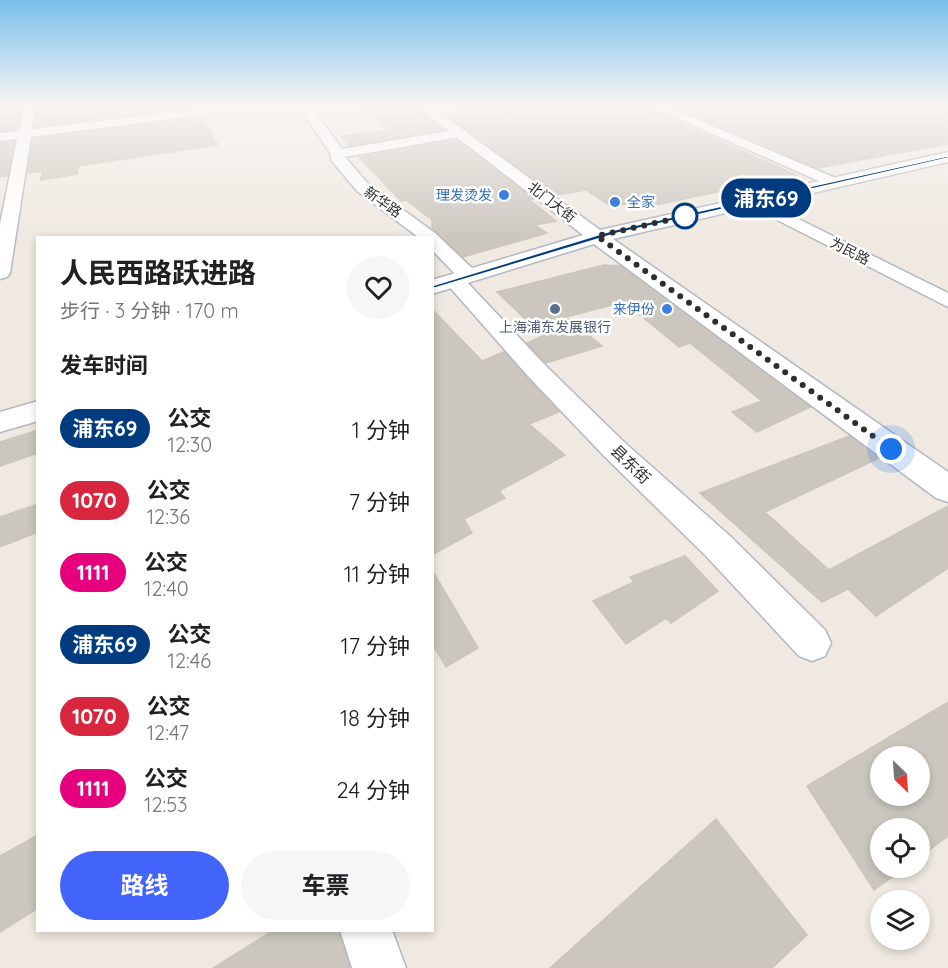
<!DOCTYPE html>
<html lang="zh">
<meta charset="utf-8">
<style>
:root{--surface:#fff;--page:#f6f6f6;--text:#202124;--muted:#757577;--accent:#4264fb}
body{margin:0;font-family:Quicksand,"Noto Sans SC",sans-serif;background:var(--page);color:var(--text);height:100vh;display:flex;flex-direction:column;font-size:22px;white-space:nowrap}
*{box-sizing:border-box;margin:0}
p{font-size:20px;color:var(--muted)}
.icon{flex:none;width:33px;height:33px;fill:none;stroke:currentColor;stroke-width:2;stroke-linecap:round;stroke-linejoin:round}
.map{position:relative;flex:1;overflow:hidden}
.panel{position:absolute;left:36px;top:236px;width:398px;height:696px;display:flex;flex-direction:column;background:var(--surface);border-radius:0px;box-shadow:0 3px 9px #0003}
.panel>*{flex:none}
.badge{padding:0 12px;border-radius:20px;font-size:21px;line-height:39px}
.needle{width:39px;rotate:155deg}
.controls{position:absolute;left:870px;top:746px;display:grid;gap:12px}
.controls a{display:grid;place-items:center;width:60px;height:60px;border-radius:50%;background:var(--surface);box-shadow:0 3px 9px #0003;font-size:30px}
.you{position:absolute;width:30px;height:30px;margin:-15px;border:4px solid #fff;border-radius:50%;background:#1a73e8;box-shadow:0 0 0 9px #1a73e833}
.map>.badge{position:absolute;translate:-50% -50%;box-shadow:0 0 0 3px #fff}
h2{padding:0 24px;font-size:22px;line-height:54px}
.round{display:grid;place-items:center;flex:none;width:63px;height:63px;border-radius:32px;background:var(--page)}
.overview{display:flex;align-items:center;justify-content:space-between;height:102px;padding:0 24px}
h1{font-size:28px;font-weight:700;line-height:45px}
.action{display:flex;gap:12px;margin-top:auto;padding:12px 24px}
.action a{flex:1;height:69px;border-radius:36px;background:var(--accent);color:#fff;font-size:24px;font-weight:700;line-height:69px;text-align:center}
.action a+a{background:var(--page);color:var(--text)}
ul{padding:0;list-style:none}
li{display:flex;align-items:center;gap:18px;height:72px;padding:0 24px}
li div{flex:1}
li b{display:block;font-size:22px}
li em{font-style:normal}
li .badge{min-width:66px;font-weight:700;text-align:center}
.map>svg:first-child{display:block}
</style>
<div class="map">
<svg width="948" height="968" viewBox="0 0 948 968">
<rect width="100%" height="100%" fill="#efe9e1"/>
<path fill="#cbc7bf" stroke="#cbc5ba" stroke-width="1.5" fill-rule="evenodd" d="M0,104H23L17,129L0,131Z
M38,104H192L194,107L35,126Z
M360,104H410L443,130L349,146L341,136L390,130Z
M471,104H643L644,111L652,110L796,175L647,207L636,202L612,207L586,190L556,195L451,118Z
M690,104H736L757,111L802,104H948V144L818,168L672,106Z
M201,118L218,145L78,166L77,174L40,180L43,171L28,173L33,139Z
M457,140L533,199L530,200L556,221L535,225L547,233L463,257L432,228V220L406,200L401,201L359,157Z
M14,142L7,176L0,177V143Z
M604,265L620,266L810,407L757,432L732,412L762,401L690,343L679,347L624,302L566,317L602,346L546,363L527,343L543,336L497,292Z
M432,309L482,361L504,352L559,412L529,424L565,455L499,491L505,498L464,519L472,533L432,555Z
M38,430V453L0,466V442Z
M849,436L879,458L765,512L829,570L948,506V568L876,616L848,589L822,602L700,493Z
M38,504V532L0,547V517Z
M685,556L718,591L671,623L666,618L626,644L593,601L634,582L630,577Z
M432,570L478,648L446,667L432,643Z
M948,702V836L920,857V828H880V867H906L874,890L807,786ZM880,756H920V795H880Z
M716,819L807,935L772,968H550Z
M38,835V908L0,932V856Z
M274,930H338L350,968H213Z"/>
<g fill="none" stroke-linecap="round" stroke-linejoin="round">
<defs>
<path id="minor" d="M25,104H36L32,129L241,104H272L266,107L31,137L10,273L7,277L0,279V224L17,139L0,141V133L19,131Z
M297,104H309L342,149L460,129L465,130L466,133L460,137L345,157L369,185L435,233L475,271L478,275L475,279L465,280L545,365L624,442L730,536L825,630L831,643L825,656L812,661L799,656L706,556L604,456L527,375L447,284L444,280L447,276L456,275L432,250V237H418L357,191L332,161L329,151Z
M645,104H660L838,179L841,182L833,187L828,185Z
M752,196L948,293V307L746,204L744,201L746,198Z
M340,930H392L406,968H352Z"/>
<path id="tertiary" d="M414,104H428L600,230L948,152V162L613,239L948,472V502L936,498L594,244L432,294V280L583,235Z
M38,401V421L0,432V412Z"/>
</defs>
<use href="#minor" stroke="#b4b7c1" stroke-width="3"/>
<use href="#tertiary" stroke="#b4b7c1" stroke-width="3"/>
<use href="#minor" fill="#fff" fill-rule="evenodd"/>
<use href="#tertiary" fill="#fff" fill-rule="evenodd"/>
</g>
<linearGradient id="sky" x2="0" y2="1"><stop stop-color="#7abfeb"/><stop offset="0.44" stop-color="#f8f5f2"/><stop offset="1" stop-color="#f8f5f2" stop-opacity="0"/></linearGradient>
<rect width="948" height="239" fill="url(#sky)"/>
<path fill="#003b80" stroke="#fff" stroke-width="1.5" d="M948,156V158L618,233L435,288L428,287L614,230Z"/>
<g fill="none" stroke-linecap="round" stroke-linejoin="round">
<path stroke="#2e2e2e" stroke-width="6" stroke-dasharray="0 10.8" d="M685,216L691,215L597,236L891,449"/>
</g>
<g fill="#3f7fe0" stroke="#fff" stroke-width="2">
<circle cx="504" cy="195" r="6"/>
<circle cx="615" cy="202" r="6"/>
<circle cx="667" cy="309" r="6"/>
</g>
<circle fill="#fff" stroke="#003b80" stroke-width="3" cx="685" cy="216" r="12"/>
<circle fill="#5c6f8a" stroke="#fff" stroke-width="2" cx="555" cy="309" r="6"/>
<g text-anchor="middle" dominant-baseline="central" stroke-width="5" stroke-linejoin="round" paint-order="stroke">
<g font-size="14" fill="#366cbe" stroke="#fff" text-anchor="end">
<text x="492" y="195">理发烫发</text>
<text x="627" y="202" text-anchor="start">全家</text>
<text x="655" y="309">来伊份</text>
</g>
<g font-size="14" fill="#2e2e2e" stroke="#fff">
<text transform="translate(383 202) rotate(35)">新华路</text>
<text transform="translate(552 202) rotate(38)">北门大街</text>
<text transform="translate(850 251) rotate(27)">为民路</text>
</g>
<g font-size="14" fill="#4e5e75" stroke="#fff">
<text x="555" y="327">上海浦东发展银行</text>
</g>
<g font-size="16" fill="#2e2e2e" stroke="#fff">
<text transform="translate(631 464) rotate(44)">县东街</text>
</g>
</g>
</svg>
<div class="controls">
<a><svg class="needle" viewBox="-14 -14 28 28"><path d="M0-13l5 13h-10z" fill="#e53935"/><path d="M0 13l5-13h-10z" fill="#757577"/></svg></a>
<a><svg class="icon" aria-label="locate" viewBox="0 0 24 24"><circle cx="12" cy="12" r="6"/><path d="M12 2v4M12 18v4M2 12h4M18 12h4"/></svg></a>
<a><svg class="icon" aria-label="layers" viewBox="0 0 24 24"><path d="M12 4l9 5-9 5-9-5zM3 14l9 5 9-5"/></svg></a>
</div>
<div class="you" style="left:891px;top:449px"></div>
<b class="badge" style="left:766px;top:198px;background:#003b80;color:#fff">浦东69</b>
<section class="panel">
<div class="overview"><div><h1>人民西路跃进路</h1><p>步行 · 3 分钟 · 170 m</p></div><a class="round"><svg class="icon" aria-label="heart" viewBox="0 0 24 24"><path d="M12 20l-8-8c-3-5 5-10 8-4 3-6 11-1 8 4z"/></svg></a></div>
<h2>发车时间</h2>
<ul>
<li><span class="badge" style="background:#003b80;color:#fff">浦东69</span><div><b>公交</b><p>12:30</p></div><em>1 分钟</em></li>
<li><span class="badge" style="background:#d7263d;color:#fff">1070</span><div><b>公交</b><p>12:36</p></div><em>7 分钟</em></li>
<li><span class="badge" style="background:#e6007e;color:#fff">1111</span><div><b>公交</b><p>12:40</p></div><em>11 分钟</em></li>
<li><span class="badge" style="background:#003b80;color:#fff">浦东69</span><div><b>公交</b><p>12:46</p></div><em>17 分钟</em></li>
<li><span class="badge" style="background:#d7263d;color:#fff">1070</span><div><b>公交</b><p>12:47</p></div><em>18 分钟</em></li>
<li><span class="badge" style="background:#e6007e;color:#fff">1111</span><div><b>公交</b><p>12:53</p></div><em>24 分钟</em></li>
</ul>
<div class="action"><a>路线</a><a>车票</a></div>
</section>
</div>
